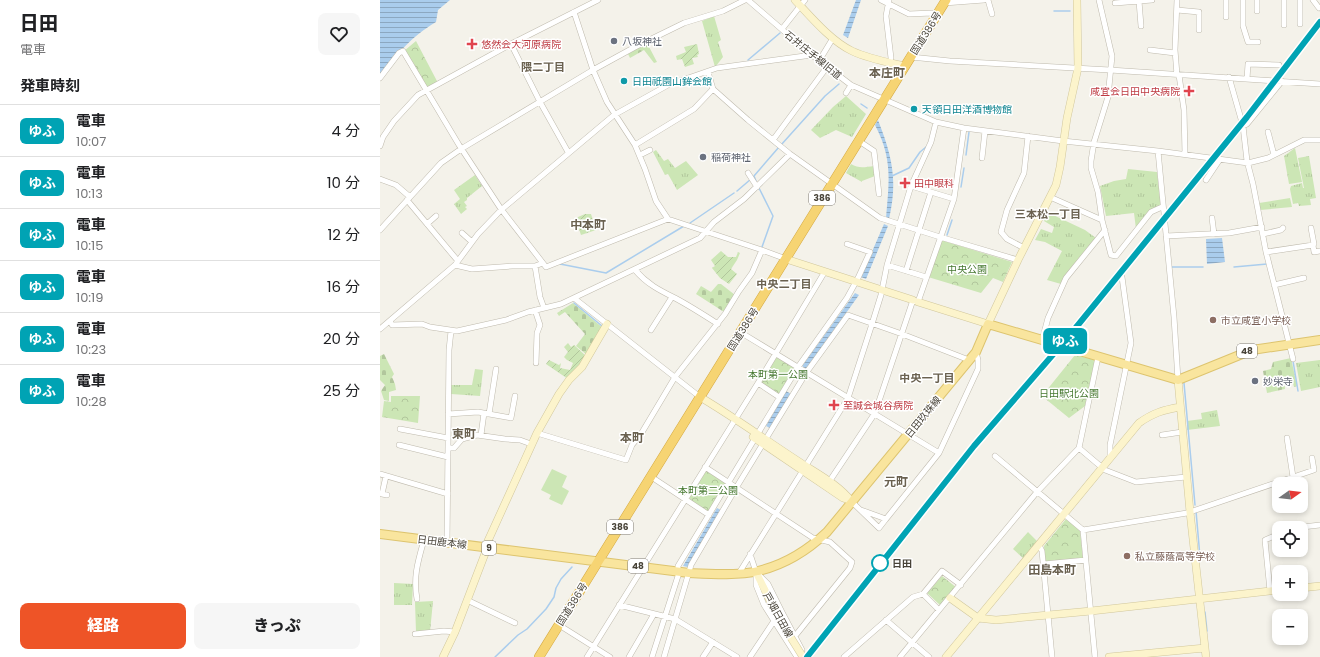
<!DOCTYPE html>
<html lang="ja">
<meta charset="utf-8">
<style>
:root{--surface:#fff;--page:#f6f6f6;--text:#202124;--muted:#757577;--line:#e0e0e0;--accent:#ee5427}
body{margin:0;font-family:Poppins,"Noto Sans JP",sans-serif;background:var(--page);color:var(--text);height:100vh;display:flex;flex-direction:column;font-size:15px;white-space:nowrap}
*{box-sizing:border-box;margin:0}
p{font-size:13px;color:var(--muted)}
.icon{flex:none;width:22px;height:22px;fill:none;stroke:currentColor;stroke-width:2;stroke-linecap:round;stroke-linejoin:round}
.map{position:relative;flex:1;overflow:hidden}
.sheet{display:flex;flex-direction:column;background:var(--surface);width:380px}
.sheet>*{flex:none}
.badge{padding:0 8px;border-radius:6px;font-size:14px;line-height:26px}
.needle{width:26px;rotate:76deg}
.controls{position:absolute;left:892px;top:477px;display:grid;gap:8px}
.controls a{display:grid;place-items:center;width:36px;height:36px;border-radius:8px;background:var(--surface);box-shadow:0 2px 6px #0003;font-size:20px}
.map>.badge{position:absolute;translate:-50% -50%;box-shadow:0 0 0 2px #fff}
h2{padding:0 20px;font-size:15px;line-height:36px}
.round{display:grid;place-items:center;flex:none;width:42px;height:42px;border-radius:8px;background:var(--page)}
.overview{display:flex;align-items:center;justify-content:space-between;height:68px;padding:0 20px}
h1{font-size:19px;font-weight:800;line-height:30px}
.action{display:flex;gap:8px;margin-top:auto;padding:8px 20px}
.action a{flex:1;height:46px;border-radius:8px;background:var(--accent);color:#fff;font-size:16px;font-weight:800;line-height:46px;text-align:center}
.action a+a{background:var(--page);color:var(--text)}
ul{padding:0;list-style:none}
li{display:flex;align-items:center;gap:12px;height:52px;padding:0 20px;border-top:1px solid var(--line)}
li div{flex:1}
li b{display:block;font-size:15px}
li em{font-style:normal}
li .badge{min-width:44px;font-weight:700;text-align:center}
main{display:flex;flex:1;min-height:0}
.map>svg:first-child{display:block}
</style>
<main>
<section class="sheet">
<div class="overview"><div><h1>日田</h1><p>電車</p></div><a class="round"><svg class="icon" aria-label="heart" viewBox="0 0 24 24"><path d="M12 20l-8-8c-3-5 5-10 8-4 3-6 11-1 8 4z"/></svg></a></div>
<h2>発車時刻</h2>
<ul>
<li><span class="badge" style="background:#00a3b4;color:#fff">ゆふ</span><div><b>電車</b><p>10:07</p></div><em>4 分</em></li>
<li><span class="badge" style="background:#00a3b4;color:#fff">ゆふ</span><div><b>電車</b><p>10:13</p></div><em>10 分</em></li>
<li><span class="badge" style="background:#00a3b4;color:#fff">ゆふ</span><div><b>電車</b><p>10:15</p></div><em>12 分</em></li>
<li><span class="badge" style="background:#00a3b4;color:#fff">ゆふ</span><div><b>電車</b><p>10:19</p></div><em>16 分</em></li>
<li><span class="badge" style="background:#00a3b4;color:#fff">ゆふ</span><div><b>電車</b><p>10:23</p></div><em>20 分</em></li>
<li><span class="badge" style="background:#00a3b4;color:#fff">ゆふ</span><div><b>電車</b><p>10:28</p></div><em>25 分</em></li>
</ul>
<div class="action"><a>経路</a><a>きっぷ</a></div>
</section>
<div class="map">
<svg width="940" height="657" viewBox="0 0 940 657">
<defs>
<pattern id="grass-tufts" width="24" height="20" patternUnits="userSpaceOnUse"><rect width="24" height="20" fill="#cce6b5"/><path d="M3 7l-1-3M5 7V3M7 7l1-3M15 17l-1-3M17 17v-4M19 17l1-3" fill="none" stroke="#b1c69c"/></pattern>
<pattern id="cemetery-stones" width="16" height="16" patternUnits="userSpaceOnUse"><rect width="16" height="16" fill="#cce6b5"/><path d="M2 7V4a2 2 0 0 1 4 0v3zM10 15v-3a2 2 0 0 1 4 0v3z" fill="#b1c69c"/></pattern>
<pattern id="park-crowns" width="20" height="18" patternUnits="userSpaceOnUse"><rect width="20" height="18" fill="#cce6b5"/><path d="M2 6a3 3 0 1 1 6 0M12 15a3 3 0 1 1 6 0" fill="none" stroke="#b1c69c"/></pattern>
<pattern id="garden-furrows" width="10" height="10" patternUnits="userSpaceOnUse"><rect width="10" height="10" fill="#cce6b5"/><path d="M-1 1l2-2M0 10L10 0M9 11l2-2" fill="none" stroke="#b1c69c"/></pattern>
<pattern id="water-rules" width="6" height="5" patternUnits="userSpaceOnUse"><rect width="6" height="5" fill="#aacded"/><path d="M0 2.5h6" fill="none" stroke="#8ca8c1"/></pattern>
</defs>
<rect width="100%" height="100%" fill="#f4f2ea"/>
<path fill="url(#grass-tufts)" d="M334,16L341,40L338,42L343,57L336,66L335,67L322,21Z
M466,96L486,114L472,137L456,130L440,138L431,130L453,107Z
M915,148L922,182L909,184L904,156Z
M276,150L284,161L288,159L295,168L306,161L318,175L297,190L288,174L285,175L273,152Z
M929,156L936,198L930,199L931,205L919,206L918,203L913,204L910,189L911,186L922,183L923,188H924L918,158Z
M471,164C479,169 485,167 494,166L495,176L482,181V182L466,173Z
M748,169L777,172L781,205L756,229L754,213L726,216L720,186L734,181L746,179Z
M95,175L102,186L87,198V200L84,202L87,206L85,207L87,209L81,214L74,204L80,199L74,190Z
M910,198L912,207L880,210L879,203Z
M669,213L705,230L716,238L681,284L667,280L682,251L665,242L655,240L661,229L672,233L674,227L664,221Z
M940,360V387L921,391L916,363Z
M95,369L103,370L100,396L71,394V385H92Z
M837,410L840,426L807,430V421L822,419L821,413Z
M648,532L658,542L644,559L633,549Z
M14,583L33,584L32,605H14Z
M53,601L50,632H36L35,602Z"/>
<path fill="url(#cemetery-stones)" d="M267,43L277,62L274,63L264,50L250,58L248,54Z
M338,284H341L355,295L344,312L316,294L321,286L331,292Z
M193,303L223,328L207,355L196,346L205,334L185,312L179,316L177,313Z
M4,354L14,374L12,377L15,384L16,390L9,392V401L4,400L1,391L5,385L0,380V356Z
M911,358L917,386L914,387L912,379L904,380L905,389L887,393L883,371L891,369L893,362Z"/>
<path fill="url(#park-crowns)" d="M36,41L58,83L45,90L24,51Z
M561,240L632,262L623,282L613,278L601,293L548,277Z
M397,355L415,367L399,394L380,383Z
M695,355L715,360L705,406L689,418L662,396Z
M11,396H40L38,423L2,417L4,401L11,402Z
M326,471L345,482V484L330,511H327L309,499Z
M686,519L700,530L703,559L665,562L664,546Z
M562,576L577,588L561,606L547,593Z"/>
<path fill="url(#garden-furrows)" d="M317,44L319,54L317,55L318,57L312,58L314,64L305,67L302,59L297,60L296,56L306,52L304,47Z
M205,214H211L216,230L201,235L196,220L198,217Z
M341,251L348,257H356L358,252L360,253L357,260L351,269L357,274L349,284L340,278L332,268L335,266L331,260Z
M188,343L191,347L194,345L206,356L188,379L166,364L169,360L179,365L181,363L180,368L190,370L193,363L187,360L184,357L188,352L184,347Z"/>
<path fill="#cce6b5" d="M172,469L187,476L182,487L189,491L182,505L169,499L171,495L161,490Z"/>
<path fill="url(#water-rules)" d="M0,0H70L58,10L56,22C31,37 18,53 0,76Z
M476,0H481L468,38L463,35Z
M498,120C512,156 518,180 509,219L506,218C509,182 513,159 495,125Z
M504,224L508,226L486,279L481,277Z
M842,238L845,262L827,264L826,239Z
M475,293L479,295L426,369L422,366Z
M406,391L411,394L390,428L386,426Z
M337,508L341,510L308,567L303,566Z"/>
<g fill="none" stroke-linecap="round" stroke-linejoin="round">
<path stroke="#aacded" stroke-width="1.5" d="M674,11H690
M368,60L400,33
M481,104L487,108
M401,145L445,96L459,84
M586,155L589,132
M512,176L529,168L540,152L546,147
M376,181L374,176L399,147
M581,187L584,168
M379,188L393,216L382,247
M357,191L371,179
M310,223L354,193
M567,235L572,220
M180,264L226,273L304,226
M791,267H823
M854,267L887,264
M194,303L222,326
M913,361L918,391
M804,383L815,505
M816,511L820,557
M825,612L827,631
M115,657L138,635L147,629L166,609L174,597L176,588L181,579L192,567"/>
<defs>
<path id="street" d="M368,0L428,52L471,85L556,122L584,128L683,141L778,151L868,163L888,158L924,140H940
M501,0L529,14L552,13L557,15
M509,0L506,16L511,58
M608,0L612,14
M719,0L732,56L728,97L714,142L711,161V168L718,192L722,220L731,255L736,256L771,212L782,207
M797,0L795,50L797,75
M863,0V26L868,42H878
M877,0V11
M904,0V25
M920,0V24
M933,0L939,8
M759,1L761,26
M564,3L604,0
M735,3L772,0
M797,10L819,12V30
M194,12L213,70L227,102L255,145L265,169L276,201L288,219L382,250L406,259
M846,17V0
M402,29L425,0
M131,44L160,102L188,152
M770,50L795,53
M531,57L570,61L730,70L940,84
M439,61L453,38
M328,72L333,89L368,120L410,154L500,218L560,237L638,260
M799,75L804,110L805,154
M849,77L863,126L867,161L873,184L886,252L913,359
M0,78L19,53L23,51L79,145L121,209L166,267L288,219
M867,79L868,64L899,65
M466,93L471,85
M863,126L867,124L902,81
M888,132L894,155
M393,140L447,67
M479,141L494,151L499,194
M255,145L314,109L333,89
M0,146L3,137L14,121L38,95L131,44L218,0
M778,151L794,317L798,380
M260,155L270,150
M602,158L605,131
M368,173L377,187
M0,179L16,185L30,197
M826,180L840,159
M531,186L574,199
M670,197L722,220
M27,200L78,261
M832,218L834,234
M47,224L56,216
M931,228L934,244L933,245
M0,230L61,163L81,149L213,70L255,47L304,23L343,11L365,0
M82,233L92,242
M883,234L901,230L903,228
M786,236L849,233L882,227
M644,248L627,239L621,232L627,210L644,173L648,136
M886,252L933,245L934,252L940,251
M75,265L92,269L132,266H155L163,263
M507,265L546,277
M155,266L160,297L164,308
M255,270C267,284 279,290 295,298C310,306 324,315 338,324
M526,271L551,192
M894,285L924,278
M194,298L320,397
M155,310L160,325L157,333L156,363
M10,321L12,325L42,324L50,327L77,331L126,320L148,312L181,304L320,238L334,222L364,199L410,154
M0,329L75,265L98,234L121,210L234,115L288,85L337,68L432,55
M271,330L292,297
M360,332L559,453
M663,337L668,318L686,278L725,230
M378,383L399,397
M68,414L98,412L131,418L135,396
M109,414L116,369
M20,429L68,438
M157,433L246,460L252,445L261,434L295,377L345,314L359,291L372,273L382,250
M101,435L104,413
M782,435L802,432
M907,438L913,477
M19,445L68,457
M68,448H74L82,439L97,435L125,439L140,440L151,444
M699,448L725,470L756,482L806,477
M615,456L703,530L715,657
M730,457V445L751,343L742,277
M325,467L433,538L450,542L472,562L470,568L415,636
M0,474L68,494
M6,476L2,494L7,495
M270,476L329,515
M449,482L495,413L533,300L538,302L574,199L584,128
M472,502L499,528L506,519L481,510
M506,519L559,453L598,369V360L596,352
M914,528L940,525
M703,530L807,513L934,470L932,458
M67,543L69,350L71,331
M659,545L662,551L672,657
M370,554L376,572L388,584L402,612L422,650L420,654
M664,564L706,560
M359,573L468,398L492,324L501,295L507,265L531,186L551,142L556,122
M376,573V585L384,605L417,657
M890,591L885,540L899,534
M543,594L559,610
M37,599C33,577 38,561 44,540
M87,600L135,623
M239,605L295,619L357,657
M506,620L549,657
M179,625L230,657
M35,634L64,631L75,632
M207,657L378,383L444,273
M249,657L274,614
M272,657L298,576V566L418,367L467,298L478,278L490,252L467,244
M284,657L311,565L356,488L426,373L468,315L522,334L589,360
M323,657L333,642
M370,657L394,621
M464,657L533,597L543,594L562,571L581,585
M520,657L657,492L699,448L718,357"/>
<path id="secondary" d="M415,0C431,17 451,41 472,51C489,59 507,62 525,66
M406,259L533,300
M538,302L608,324L638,260L676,185L680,167L687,118L698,68L697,0
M798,380L810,512L826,657
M320,397C354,417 387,441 421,463C438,474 459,485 472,502
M373,437L463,498L472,501
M376,572L398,617
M921,588L940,586
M570,598L598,618L616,620L711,611L899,590
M63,657L75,632L106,551L107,543L157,433L179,394L189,380L202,367L227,324
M566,657L759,423C773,413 783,410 800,407
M729,657L825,648"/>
<path id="primary" d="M0,534L309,573C329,574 359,576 378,571C404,565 428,550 447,532L596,352L608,324L798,380L872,350L940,340"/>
<path id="highway" d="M159,657L566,0"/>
</defs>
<use href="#street" stroke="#bfbaad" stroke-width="6"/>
<use href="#secondary" stroke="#d1c79c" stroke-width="8"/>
<use href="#primary" stroke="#ddc46f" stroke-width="10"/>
<use href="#highway" stroke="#d5aa43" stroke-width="10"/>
<use href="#street" stroke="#fff" stroke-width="5"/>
<use href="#secondary" stroke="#fcf4cc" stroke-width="7"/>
<use href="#primary" stroke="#f9e59e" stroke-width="8"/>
<use href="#highway" stroke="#f6d473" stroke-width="9"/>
<path stroke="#989898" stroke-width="1.5" stroke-dasharray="5 5" stroke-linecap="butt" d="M427,657L511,549L595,446L689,337L867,117L940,22"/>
<defs>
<path id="secondary-bridge" d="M398,617L423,657"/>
</defs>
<use href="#secondary-bridge" stroke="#d1c79c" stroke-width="8" stroke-linecap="butt"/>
<use href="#secondary-bridge" stroke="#fcf4cc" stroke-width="7"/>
</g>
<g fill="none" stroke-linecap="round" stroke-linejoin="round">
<defs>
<path id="line" d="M427,657L594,446L689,336L867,117L940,22"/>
</defs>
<use href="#line" stroke="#fff" stroke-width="9"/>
<use href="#line" stroke="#00a3b4" stroke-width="6"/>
</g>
<g fill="#6b7280" stroke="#fff" stroke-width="1.5">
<circle cx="234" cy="41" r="4"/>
<circle cx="323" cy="157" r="4"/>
<circle cx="875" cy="381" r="4"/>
</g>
<g fill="#e0444e" stroke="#fff" stroke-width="1.5">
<path d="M90 38h4v4h4v4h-4v4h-4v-4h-4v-4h4z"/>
<path d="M807 85h4v4h4v4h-4v4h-4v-4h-4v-4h4z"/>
<path d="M523 177h4v4h4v4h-4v4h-4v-4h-4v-4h4z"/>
<path d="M452 399h4v4h4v4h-4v4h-4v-4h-4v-4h4z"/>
</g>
<g fill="#0f9aa8" stroke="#fff" stroke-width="1.5">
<circle cx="244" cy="81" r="4"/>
<circle cx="534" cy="109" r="4"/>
</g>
<g fill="#8d6e63" stroke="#fff" stroke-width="1.5">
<circle cx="833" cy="320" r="4"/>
<circle cx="747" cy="556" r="4"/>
</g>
<circle fill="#fff" stroke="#00a3b4" stroke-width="2" cx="500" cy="563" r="8"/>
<g text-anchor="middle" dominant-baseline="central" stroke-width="3" stroke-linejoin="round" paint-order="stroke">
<g fill="#fff" stroke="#7f7b74" stroke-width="1">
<rect x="429" y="191" width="26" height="14" rx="3"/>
<rect x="857" y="344" width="20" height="14" rx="3"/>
<rect x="227" y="520" width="26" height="14" rx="3"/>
<rect x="102" y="541" width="14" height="14" rx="3"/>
<rect x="248" y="559" width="20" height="14" rx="3"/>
</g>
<g font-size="9" font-weight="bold" fill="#484338">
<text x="442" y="198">386</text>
<text x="867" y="351">48</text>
<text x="240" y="527">386</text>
<text x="109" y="548">9</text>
<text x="258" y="566">48</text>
</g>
<g font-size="10" fill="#484338" stroke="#fff">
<text transform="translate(546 33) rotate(-58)">国道386号</text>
<text transform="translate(433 55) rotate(39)">石井庄手線旧道</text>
<text transform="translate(363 329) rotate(-58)">国道386号</text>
<text transform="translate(543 417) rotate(-51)">日田玖珠線</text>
<text transform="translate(62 542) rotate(7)">日田鹿本線</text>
<text transform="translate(192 604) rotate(-58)">国道386号</text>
<text transform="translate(398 615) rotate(61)">戸畑日田線</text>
</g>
<g font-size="10" fill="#5b616d" stroke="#fff" text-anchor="start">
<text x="242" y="41">八坂神社</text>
<text x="331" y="157">稲荷神社</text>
<text x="883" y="381">妙栄寺</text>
</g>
<g font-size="10" fill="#be3a42" stroke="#fff" text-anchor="start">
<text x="101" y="44">悠然会大河原病院</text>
<text x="800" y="91" text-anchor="end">咸宜会日田中央病院</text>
<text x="534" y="183">田中眼科</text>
<text x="463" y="405">至誠会城谷病院</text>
</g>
<g font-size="10" fill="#0d838f" stroke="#fff" text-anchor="start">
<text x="252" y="81">日田祇園山鉾会館</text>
<text x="542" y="109">天領日田洋酒博物館</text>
</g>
<g font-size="10" fill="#44772e" stroke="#fff">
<text x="587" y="269">中央公園</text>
<text x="398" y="374">本町第一公園</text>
<text x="689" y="393">日田駅北公園</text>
<text x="328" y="490">本町第二公園</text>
</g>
<g font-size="10" fill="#785e54" stroke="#fff" text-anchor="start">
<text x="841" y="320">市立咸宜小学校</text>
<text x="755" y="556">私立藤蔭高等学校</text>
</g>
<g font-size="10" font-weight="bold" fill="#484338" stroke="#fff" text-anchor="start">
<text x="512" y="563">日田</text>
</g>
<g font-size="11" font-weight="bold" fill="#6a6150" stroke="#fff">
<text x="163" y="67">隈二丁目</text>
<text x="668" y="214">三本松一丁目</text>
<text x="404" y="284">中央二丁目</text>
<text x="547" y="378">中央一丁目</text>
</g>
<g font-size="12" font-weight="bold" fill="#6a6150" stroke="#fff">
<text x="507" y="72">本庄町</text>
<text x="208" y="224">中本町</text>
<text x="84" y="433">東町</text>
<text x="252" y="437">本町</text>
<text x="516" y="481">元町</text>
<text x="672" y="569">田島本町</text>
</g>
</g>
</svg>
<div class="controls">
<a><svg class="needle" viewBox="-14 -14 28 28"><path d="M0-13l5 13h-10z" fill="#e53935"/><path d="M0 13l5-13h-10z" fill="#757577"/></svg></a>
<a><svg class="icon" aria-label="locate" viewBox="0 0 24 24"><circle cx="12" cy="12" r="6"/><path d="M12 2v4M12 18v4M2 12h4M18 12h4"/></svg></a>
<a>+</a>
<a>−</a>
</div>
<b class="badge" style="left:685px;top:341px;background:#00a3b4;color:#fff">ゆふ</b>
</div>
</main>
